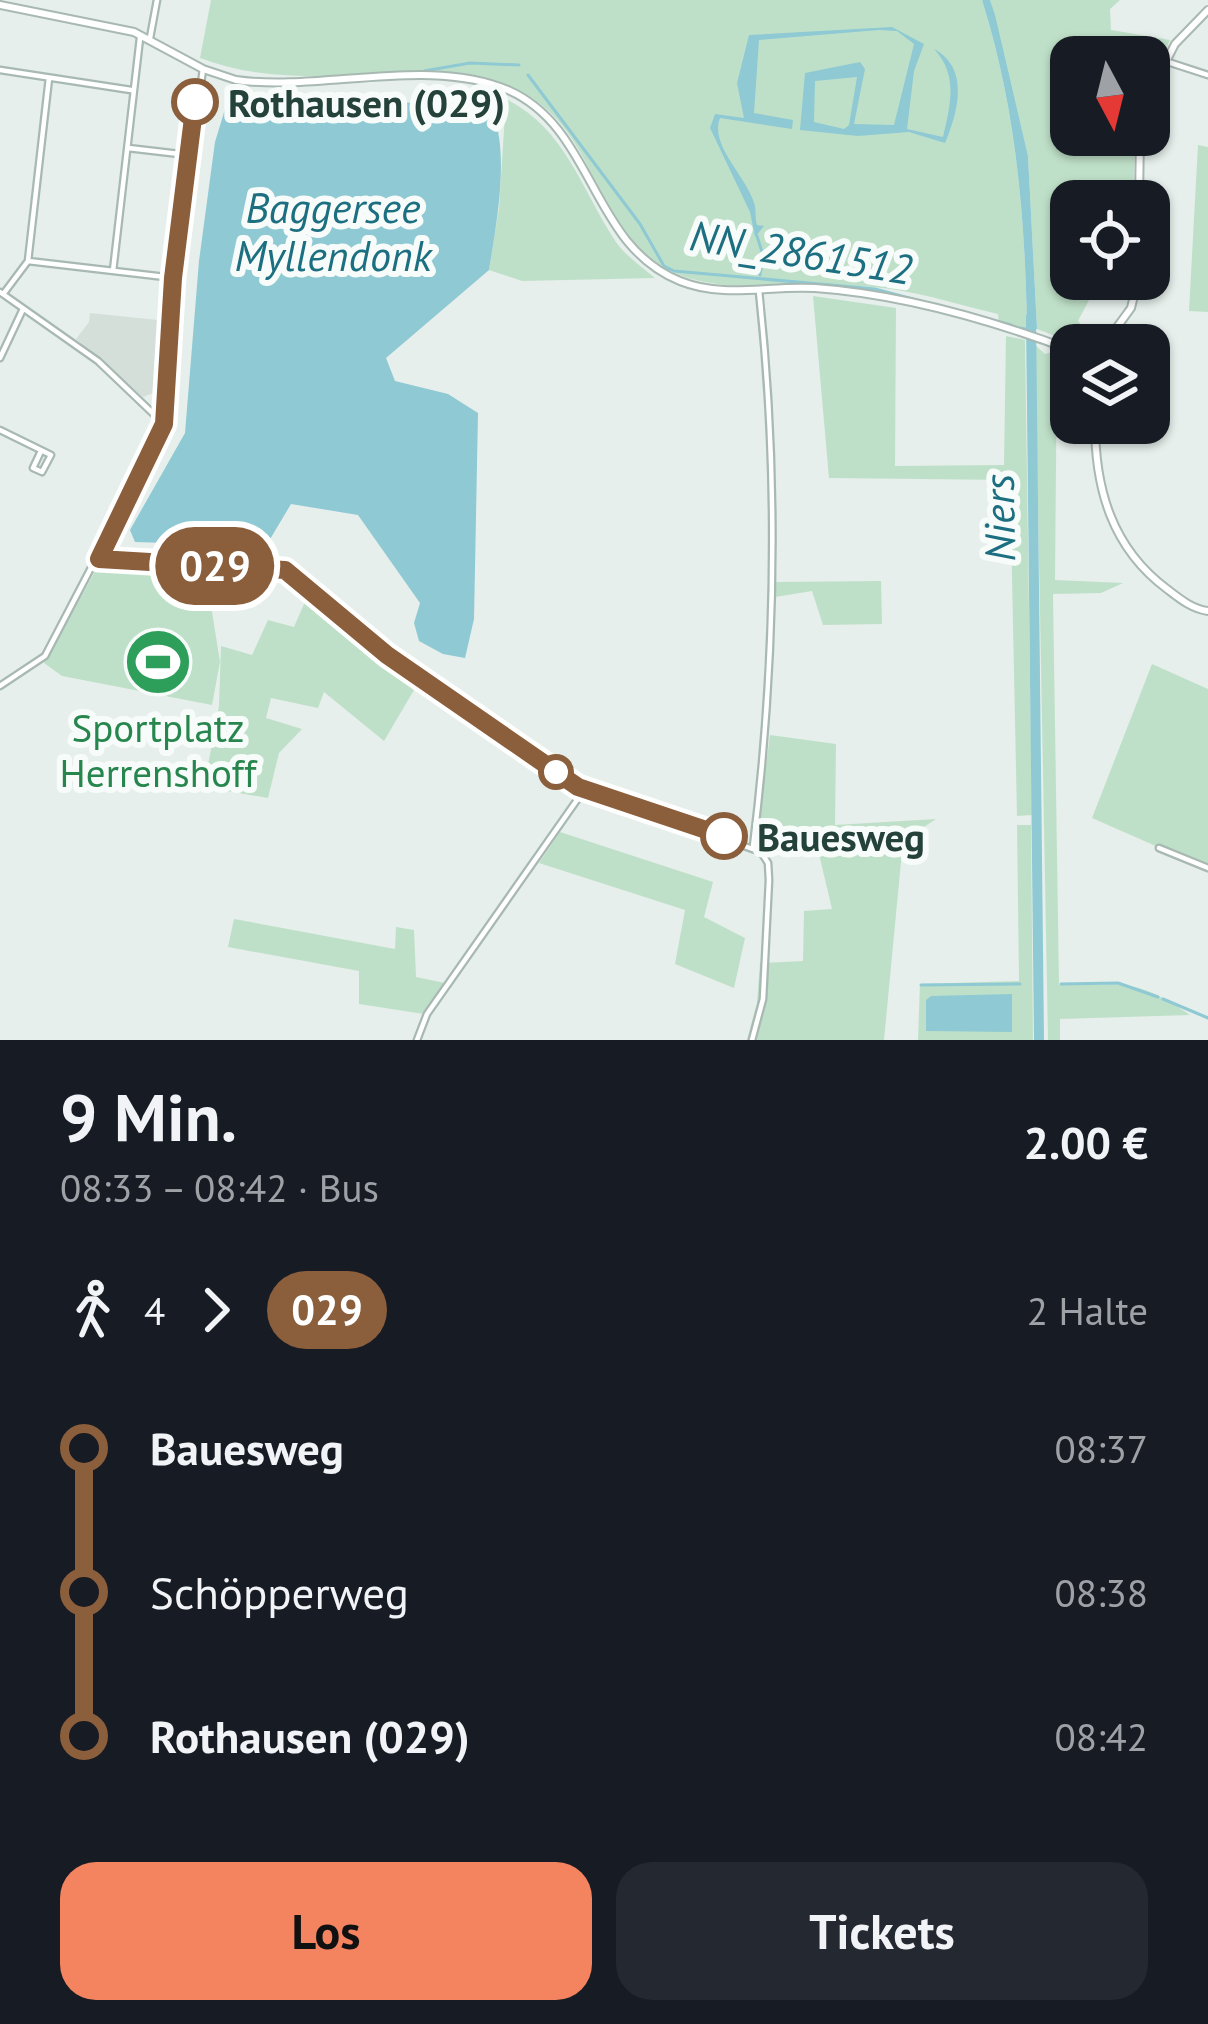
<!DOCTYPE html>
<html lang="de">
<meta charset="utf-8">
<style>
:root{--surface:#171b24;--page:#242831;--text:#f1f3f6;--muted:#9ea1a6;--accent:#f4845f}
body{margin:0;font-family:"PT Sans",sans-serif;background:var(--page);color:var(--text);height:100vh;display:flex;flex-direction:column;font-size:45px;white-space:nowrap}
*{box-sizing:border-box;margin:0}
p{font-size:39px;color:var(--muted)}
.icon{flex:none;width:66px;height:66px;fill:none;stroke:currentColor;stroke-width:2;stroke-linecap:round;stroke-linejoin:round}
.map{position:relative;height:1040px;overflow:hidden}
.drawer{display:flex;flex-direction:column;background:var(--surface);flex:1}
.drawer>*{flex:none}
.badge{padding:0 24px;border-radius:39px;font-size:42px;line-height:78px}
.needle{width:78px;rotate:173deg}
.tools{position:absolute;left:1050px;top:36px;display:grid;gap:24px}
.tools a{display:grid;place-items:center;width:120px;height:120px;border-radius:24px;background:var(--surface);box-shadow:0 3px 9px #0004;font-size:60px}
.map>.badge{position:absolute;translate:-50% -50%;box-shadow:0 0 0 6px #fff}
.legs{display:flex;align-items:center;gap:18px;height:132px;padding:0 60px;font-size:39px}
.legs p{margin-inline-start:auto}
.headline{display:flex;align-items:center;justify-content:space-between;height:204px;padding:0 60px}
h1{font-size:66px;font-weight:700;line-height:90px}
.cta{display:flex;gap:24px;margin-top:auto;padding:24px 60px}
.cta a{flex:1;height:138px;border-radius:36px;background:var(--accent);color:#111;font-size:48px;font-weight:700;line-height:138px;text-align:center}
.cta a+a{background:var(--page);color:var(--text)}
ul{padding:0 60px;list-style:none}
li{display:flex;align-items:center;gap:42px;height:144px;font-size:45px}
li i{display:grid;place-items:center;width:18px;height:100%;margin:0 15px;background:currentColor}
li i::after{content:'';width:30px;height:30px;margin:-15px;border:9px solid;border-radius:50%;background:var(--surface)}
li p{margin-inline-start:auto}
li:first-child i{background:linear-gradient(#0000 50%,currentColor 0)}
li:last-child i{background:linear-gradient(currentColor 50%,#0000 0)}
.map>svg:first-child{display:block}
</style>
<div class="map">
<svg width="1208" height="1040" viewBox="0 0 1208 1040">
<rect width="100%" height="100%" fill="#e6efeb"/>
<path fill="#d4dfda" d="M90,313L158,320L159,329H165L164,389L143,397L76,339L89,322Z"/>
<path fill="#bfe0c8" d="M211,0H982C1016,108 1025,215 1027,328L999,325L998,314C963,306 927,294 891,289C823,279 713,303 657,263C582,210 599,111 490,79C464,71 435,73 408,74C337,75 268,84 200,58Z
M990,0H1120L1110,9L1111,30L1170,40L1149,85V57H1071V135H1135L1133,201H1071V279H1100L1078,321L1096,342L1094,345H1079L1037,329L1028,156Z
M506,99C565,129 580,186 614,239C623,254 641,266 655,278L522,281L489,270L499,208Z
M1198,145L1208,147V312L1189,311Z
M813,296L896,308L895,466L1004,465L1006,336L1025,340L1032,815L1017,816L1010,480L829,478Z
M1035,345L1045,354L1057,351L1055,580L1123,583L1101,593L1053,594L1059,985C1122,986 1134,976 1190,1015L1060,1019V1040H1048Z
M105,564L205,568L220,662L212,705L62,676L44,663L98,566Z
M881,581L882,624L823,625L812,591L775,597V582Z
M311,588L424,673L384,741L324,692L318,708L271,698L266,718L302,729L279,753L268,798L204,787L219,706L221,646L252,655L268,620L294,627Z
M1152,664L1208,689V869L1092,818Z
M770,735L836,744L835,825L936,819L903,841L884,1040H747L757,1003L760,963L803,961L804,911L832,909L819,854L797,853L796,834L818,828L757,835Z
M1017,825H1031L1033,1040H918L920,984L1019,981Z
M560,832L713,882L704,917L745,938L734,988L675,964L685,910L539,863Z
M234,919L395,949L396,927L414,930L416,977L445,983L424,1014L359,1004V971L228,947Z"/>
<path fill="#8ec9d4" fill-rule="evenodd" d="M982,0H990L995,15L1028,156L1037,329L1027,328C1025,215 1016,108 982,0Z
M892,27L924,44L914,71L907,129L943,137C951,102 958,75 934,49C970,68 958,112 945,143L909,132L858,136L800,130L805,73L860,62L865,69L854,124L894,125L914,44L897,31L879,30L759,40L754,113L793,120L792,129L720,118C709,146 748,177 755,206C756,212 755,219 757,225L764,226L755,237L750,212L710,128L715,114L744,118L737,83L749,35ZM857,77L849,125L844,129L814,122L815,81Z
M269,102L487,103C513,140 496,226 489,270L386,358L395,381L448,394L478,413L474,619L465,658L443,654L419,641L414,623L420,603L358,515L291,504L266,546L135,542L130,530L185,433L199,261L215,142L226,106Z
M1012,994V1032L926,1031V1000L931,996Z"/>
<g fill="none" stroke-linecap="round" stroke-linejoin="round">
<path stroke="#8ec9d4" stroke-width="3" d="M424,71L470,63L519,65
M528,75L640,224L664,266L674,271L875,289L1011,325
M757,236L763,255L760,275
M1020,328L1031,330
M1061,984L1118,983L1158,997
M921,985L1020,984
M1163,999L1208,1018"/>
<path stroke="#8ec9d4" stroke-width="10" d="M1031,317L1039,1040"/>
<defs>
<path id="minor" d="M150,38L157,0
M1168,62L1208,75
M0,70L131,90
M128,148L188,155
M28,261L49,78
M113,271L140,38
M0,292L98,361L164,424
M4,293L28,261L174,278
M0,358L23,309
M0,430L51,455L42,472L33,468L41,451
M99,559L287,571L387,655L578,787L761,852L768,863L769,880L763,999L752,1040
M0,686L45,656L162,432L174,278L203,69
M753,847C776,662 779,476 759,291
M1159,848L1208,868
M417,1040L427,1014L584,790"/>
<path id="tertiary" d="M0,5L134,32L203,69L236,80C320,92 429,56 508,90C595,128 590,245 680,281C725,299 769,285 815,288C901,294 991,320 1071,350
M1149,95L1175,44L1208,10
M1139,201L1140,135
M1104,345L1131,308L1138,279
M1095,423C1095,489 1112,548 1167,589C1180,599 1192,609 1208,611"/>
</defs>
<use href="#minor" stroke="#a8b8b2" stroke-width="9"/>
<use href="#tertiary" stroke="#a8b8b2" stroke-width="10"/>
<use href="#minor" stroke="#fff" stroke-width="4.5"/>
<use href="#tertiary" stroke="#fff" stroke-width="6"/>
</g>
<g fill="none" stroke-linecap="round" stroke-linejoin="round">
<defs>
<path id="line-1" d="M195,102L173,278L164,424L99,559L285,570L387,655L578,787L724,836"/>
</defs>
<use href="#line-1" stroke="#fff" stroke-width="27"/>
<use href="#line-1" stroke="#8b5e3c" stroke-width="18"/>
</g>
<defs>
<symbol id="stadium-disc" viewBox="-11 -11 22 22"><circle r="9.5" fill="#2e9e5b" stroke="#f7fbf9"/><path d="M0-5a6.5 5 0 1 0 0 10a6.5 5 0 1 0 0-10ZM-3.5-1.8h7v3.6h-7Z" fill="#fff"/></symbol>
</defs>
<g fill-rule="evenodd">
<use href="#stadium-disc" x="120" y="624" width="76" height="76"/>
</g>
<g fill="#fff" stroke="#8b5e3c" stroke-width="6">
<circle cx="195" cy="102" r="21"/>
<circle cx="556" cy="772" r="15"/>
<circle cx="724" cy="836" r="21"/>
</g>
<g text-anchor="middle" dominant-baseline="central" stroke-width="12" stroke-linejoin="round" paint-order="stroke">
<g font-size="39" font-weight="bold" fill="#24423a" stroke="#f7fbf9" text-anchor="start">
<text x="228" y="102">Rothausen (029)</text>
<text x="757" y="836">Bauesweg</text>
</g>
<g font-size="39" fill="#27864d" stroke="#f7fbf9">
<text x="158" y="727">Sportplatz<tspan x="158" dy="45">Herrenshoff</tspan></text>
</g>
<g font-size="42" font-style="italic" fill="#1c6f80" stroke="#f7fbf9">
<text x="333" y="207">Baggersee<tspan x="333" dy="48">Myllendonk</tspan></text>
<text transform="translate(801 252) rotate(9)">NN_2861512</text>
<text transform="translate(999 518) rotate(-91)">Niers</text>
</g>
</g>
</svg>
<div class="tools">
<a><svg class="needle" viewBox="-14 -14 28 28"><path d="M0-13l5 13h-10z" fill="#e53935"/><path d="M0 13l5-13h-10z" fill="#9ea1a6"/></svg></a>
<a><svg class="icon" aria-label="locate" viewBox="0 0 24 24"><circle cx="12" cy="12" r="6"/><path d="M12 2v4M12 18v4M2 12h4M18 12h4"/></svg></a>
<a><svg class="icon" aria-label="layers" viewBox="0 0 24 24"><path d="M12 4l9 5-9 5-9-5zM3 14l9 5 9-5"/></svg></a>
</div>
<b class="badge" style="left:215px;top:566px;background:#8b5e3c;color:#fff">029</b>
</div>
<section class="drawer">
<div class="headline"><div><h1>9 Min.</h1><p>08:33 – 08:42 · Bus</p></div><b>2.00 €</b></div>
<div class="legs"><svg class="icon" aria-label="walk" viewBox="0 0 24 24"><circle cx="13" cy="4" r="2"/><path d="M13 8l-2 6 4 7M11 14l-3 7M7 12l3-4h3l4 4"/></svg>4<svg class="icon" aria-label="forward" viewBox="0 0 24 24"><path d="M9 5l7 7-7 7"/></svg><b class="badge" style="background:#8b5e3c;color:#fff">029</b><p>2 Halte</p></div>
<ul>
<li><i style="color:#8b5e3c"></i><b>Bauesweg</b><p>08:37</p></li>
<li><i style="color:#8b5e3c"></i><span>Schöpperweg</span><p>08:38</p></li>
<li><i style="color:#8b5e3c"></i><b>Rothausen (029)</b><p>08:42</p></li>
</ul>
<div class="cta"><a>Los</a><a>Tickets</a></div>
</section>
